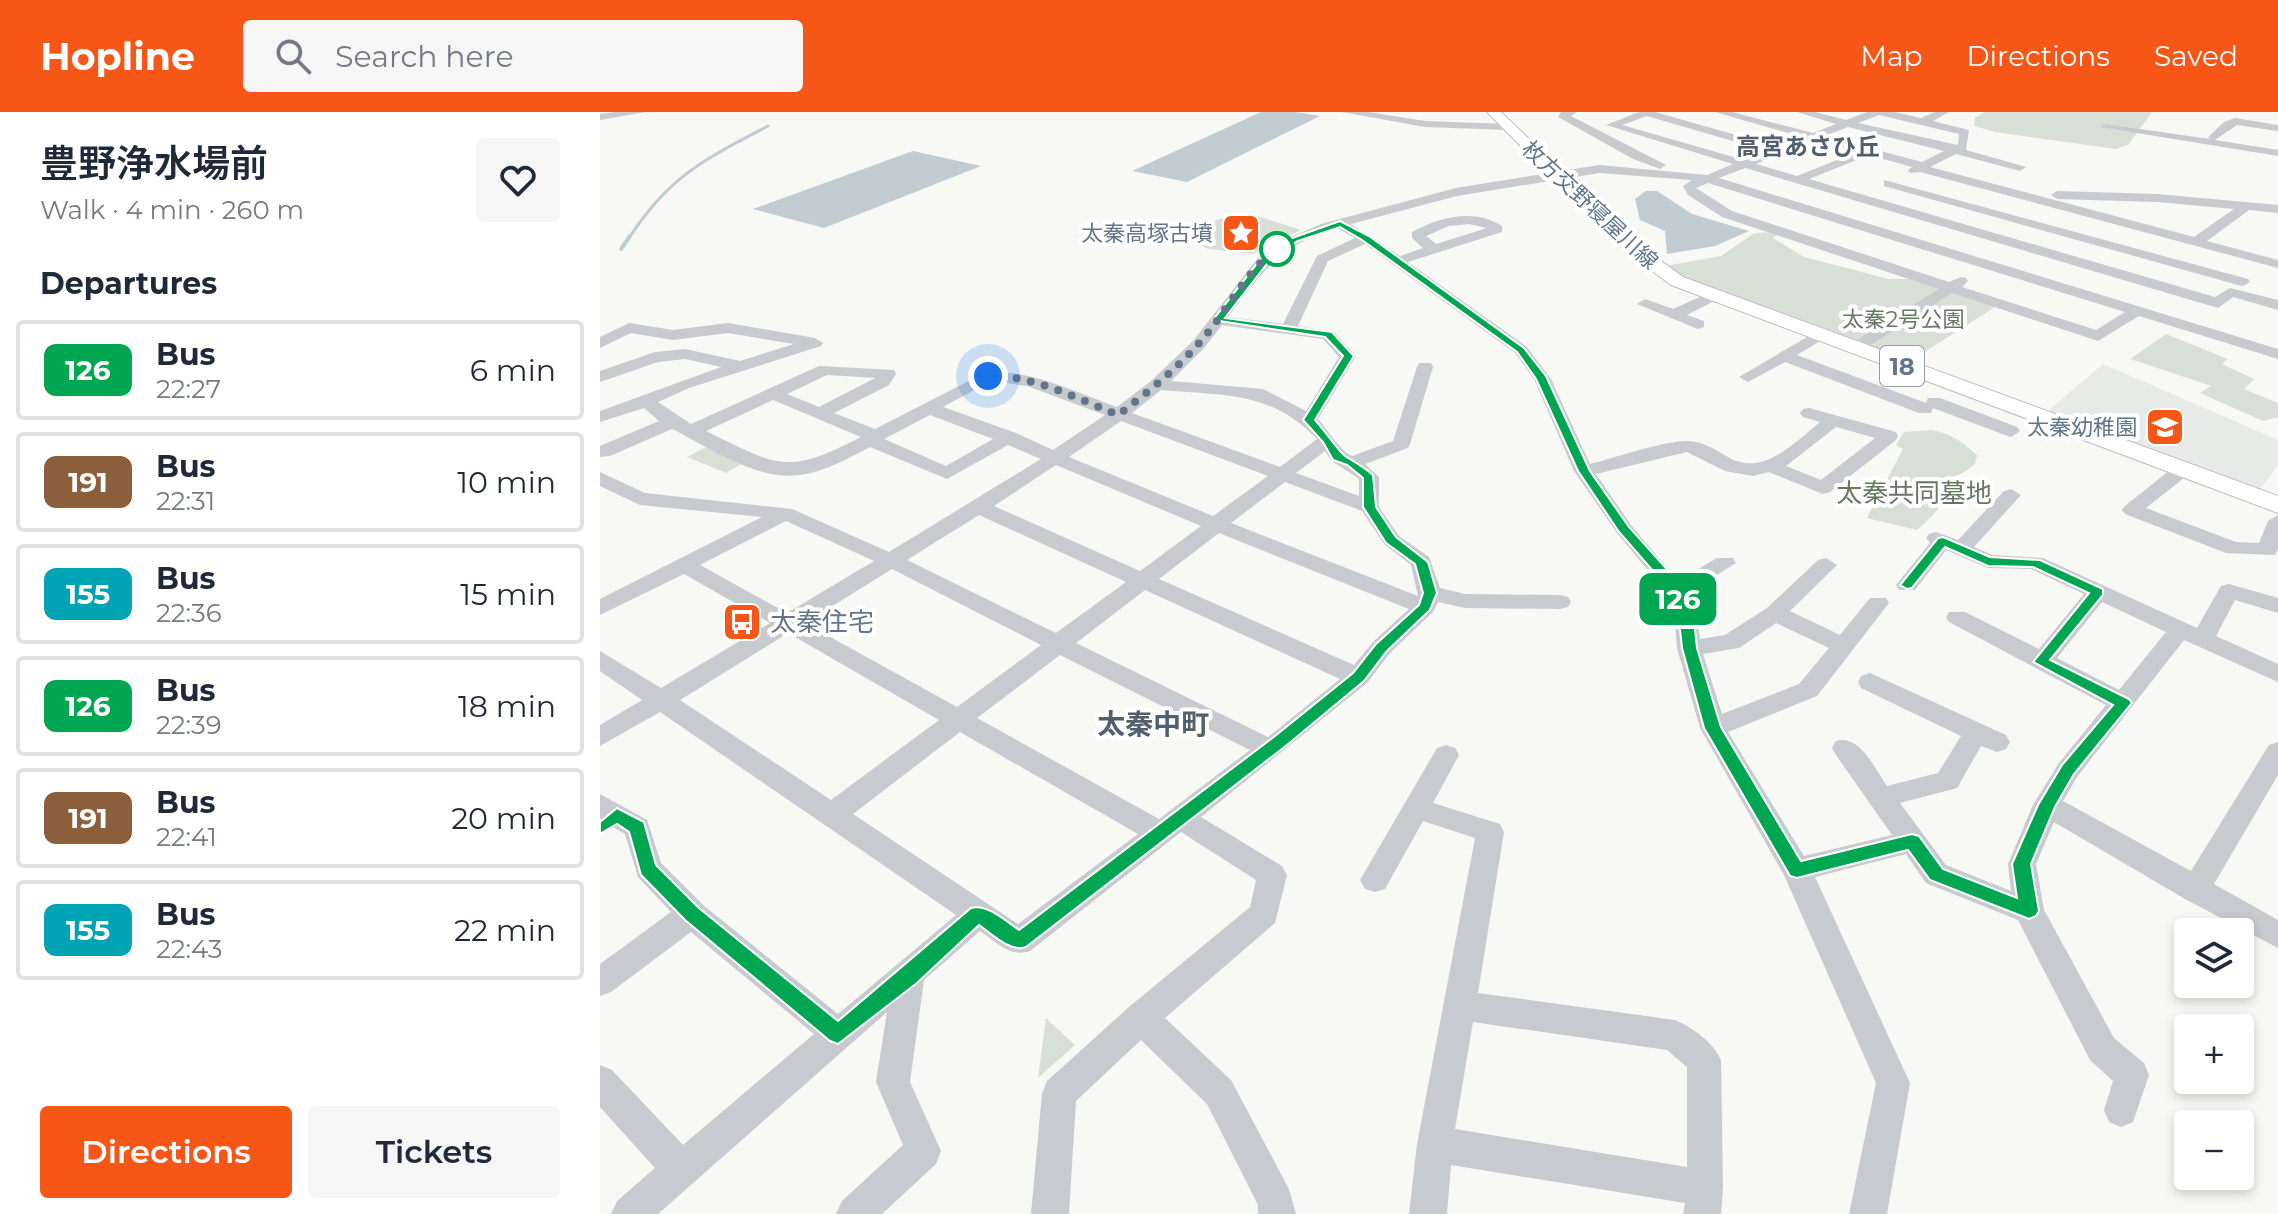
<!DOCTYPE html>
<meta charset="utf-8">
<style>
:root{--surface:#fff;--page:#f6f6f7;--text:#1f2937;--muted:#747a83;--line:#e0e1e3;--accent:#f65717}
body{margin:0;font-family:Montserrat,"Noto Sans JP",sans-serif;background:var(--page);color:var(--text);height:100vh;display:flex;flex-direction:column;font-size:30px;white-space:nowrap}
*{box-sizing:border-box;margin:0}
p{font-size:26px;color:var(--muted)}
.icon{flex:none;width:44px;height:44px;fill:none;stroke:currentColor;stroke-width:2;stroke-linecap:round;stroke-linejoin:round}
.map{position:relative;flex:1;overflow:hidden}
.drawer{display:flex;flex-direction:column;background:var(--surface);width:600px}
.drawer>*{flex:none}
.badge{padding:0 16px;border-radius:12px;font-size:28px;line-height:52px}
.controls{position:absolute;left:1574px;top:806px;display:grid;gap:16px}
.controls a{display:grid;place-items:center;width:80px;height:80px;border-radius:8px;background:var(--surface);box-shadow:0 4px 12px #0003;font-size:40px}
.you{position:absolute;width:40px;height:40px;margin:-20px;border:6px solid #fff;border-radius:50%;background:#1a73e8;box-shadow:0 0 0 12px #1a73e833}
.map>.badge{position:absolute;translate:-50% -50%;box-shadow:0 0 0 4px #fff}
h2{padding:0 40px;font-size:30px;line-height:72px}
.round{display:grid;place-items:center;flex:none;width:84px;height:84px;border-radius:8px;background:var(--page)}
.headline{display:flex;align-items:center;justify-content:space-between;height:136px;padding:0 40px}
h1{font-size:38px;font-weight:600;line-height:60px}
.cta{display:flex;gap:16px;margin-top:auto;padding:16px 40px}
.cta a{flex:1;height:92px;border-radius:8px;background:var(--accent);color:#fff;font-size:32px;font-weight:600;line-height:92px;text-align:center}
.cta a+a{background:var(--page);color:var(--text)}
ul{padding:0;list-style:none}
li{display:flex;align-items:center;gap:24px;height:100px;margin:0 16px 12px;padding:0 24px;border:4px solid var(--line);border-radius:8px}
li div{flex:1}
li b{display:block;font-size:30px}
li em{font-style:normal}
li .badge{min-width:88px;font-weight:700;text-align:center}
header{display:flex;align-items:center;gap:48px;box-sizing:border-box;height:112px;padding:0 40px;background:var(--accent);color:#fff}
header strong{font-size:38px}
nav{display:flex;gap:44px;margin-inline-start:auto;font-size:28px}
.search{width:560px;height:72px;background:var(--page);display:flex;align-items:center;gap:20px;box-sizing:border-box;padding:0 28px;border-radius:8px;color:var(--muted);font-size:30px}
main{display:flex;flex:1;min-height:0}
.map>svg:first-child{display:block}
</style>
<header>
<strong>Hopline</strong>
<div class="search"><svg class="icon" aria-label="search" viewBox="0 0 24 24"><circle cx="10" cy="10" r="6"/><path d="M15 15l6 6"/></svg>Search here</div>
<nav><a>Map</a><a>Directions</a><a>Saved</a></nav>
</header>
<main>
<section class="drawer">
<div class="headline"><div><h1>豊野浄水場前</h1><p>Walk · 4 min · 260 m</p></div><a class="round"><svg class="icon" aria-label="heart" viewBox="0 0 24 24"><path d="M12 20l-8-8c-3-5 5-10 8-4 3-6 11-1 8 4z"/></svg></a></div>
<h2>Departures</h2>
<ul>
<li><span class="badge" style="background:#00a651;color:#fff">126</span><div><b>Bus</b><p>22:27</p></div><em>6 min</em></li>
<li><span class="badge" style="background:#8b5e3c;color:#fff">191</span><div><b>Bus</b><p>22:31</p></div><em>10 min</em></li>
<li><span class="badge" style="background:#00a3b4;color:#fff">155</span><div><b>Bus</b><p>22:36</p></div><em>15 min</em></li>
<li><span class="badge" style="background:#00a651;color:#fff">126</span><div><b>Bus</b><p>22:39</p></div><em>18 min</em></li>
<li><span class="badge" style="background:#8b5e3c;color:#fff">191</span><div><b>Bus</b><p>22:41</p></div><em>20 min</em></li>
<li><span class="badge" style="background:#00a3b4;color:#fff">155</span><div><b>Bus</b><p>22:43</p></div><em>22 min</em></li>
</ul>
<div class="cta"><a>Directions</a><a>Tickets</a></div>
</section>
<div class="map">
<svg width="1678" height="1102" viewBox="0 0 1678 1102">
<rect width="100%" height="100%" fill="#f8f8f4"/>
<path fill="#e8eae8" d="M1503,252L1678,328V353L1659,378L1446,301Z"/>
<path fill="#d8e0d5" d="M1385,0H1552L1528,33L1516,37L1395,20L1374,14L1375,6Z
M657,104L701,118L652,142L608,137L595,130C602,102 633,106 657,104Z
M1165,120L1177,123L1173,126L1204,145L1289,167H1312L1398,193L1309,250L1083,165L1065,154L1121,144L1153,122Z
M1566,222L1628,247L1622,252L1654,267L1644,277L1678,291V305L1663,309L1600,281L1611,274L1530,247Z
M1330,318C1351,321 1361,329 1377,343L1375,352L1363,361L1344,368C1346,393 1336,401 1317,418L1267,406L1303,337L1296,333L1304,320Z
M106,335L142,352L126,361L87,345Z
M446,906L475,933L438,966Z"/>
<path fill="#c1ccd2" d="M661,0H696L720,4L587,70L532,59Z
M313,39L381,54L224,116L153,97Z
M1046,79H1057L1092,102L1149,119L1115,134L1067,142L1065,119L1040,108L1035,87Z"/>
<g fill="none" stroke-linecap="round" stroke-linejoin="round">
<path stroke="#c1ccd2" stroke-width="3" d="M29,126C69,64 105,47 168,14"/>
<path stroke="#c1ccd2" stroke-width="4" d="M21,137L30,124"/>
<defs>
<path id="major" d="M887,0H901L1037,131L1083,165L1678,384V401L1071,173L1024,138Z"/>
</defs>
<use href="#major" stroke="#babec2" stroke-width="2"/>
<path fill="#c7cbcf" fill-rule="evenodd" d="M15,0H46L0,8V2Z
M742,0H768L825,9L907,12L912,15L907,18L825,15Z
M961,0H977L971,4L1066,53L1060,57L1033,47L958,5Z
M1039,0H1055L1178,35L1202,25L1115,0H1132L1213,21L1236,12L1197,0H1215L1246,8L1267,0H1294L1321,6L1335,0H1349L1333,9L1369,18L1366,38L1426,55L1420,59L1356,42L1330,55L1594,125L1634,97L1557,90L1457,87L1451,83L1457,79L1557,82L1678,93V101L1649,98L1607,129L1678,148V156L1320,60L1310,61L1308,58L1312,55L1269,43L1209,67L1615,185L1630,176L1678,188V198L1633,185L1618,196L1145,56L1119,66L1678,237V247L1539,204L1498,229L1352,181L1261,239H1249V233L1339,177L1122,105L1088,83L1083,74L1092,68L999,61L857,84L751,112L800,144L823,136L812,126V120C839,105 874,96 902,114V120L808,150L927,235L951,267L990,352C1014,346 1066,328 1088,329C1102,329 1116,338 1128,345C1163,366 1195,330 1220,310L1203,305L1200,301L1203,297L1209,296L1296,320L1298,324L1296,328L1230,380L1223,382L1169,360L1153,364L1125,359L1087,340L996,362L1031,413L1078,469L1117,446H1133L1136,451L1086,482L1096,498L1100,527L1125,523L1167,496L1218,448L1226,446L1237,453L1190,499L1240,523L1270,486H1286L1289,491L1217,584L1128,620L1204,744L1292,723L1236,643L1232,636L1236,629C1260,622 1275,657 1287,674L1338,661L1361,624L1261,576L1258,570L1261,564L1270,561L1406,623L1410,630L1406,637L1397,640L1381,634L1357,676L1300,691L1346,753L1411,779L1408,752L1433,693L1459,651L1506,593L1349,510L1346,505L1349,500H1365L1439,537L1484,482L1431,457L1388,456L1346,438L1315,478H1299L1296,473L1330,431L1326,426L1329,422L1336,420L1358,428L1404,379L1411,377L1421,383L1374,435L1392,443L1443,446L1597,516L1621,474L1629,472L1678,486V501L1635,488L1616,524L1678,552V570L1584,528L1477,665L1463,689L1591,759L1669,633L1678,630V663L1614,772L1678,808V836L1585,787L1454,710L1436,752L1444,798L1514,926L1544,951L1549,963L1533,1010L1521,1015L1509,1010L1504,998L1513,969L1490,948L1418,808L1326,771L1306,742L1215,765L1310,971L1287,1102H1249L1276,971L1184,763L1100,616L1077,536L1074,498L1051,462L1017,421L974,359L934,267L915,241L765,132L728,149L698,214L734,220L756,244L718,307C728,318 740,339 752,344L793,329L817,255L819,251H831L833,255L810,332L808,336L765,352L779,365V395L799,424L829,445L840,476L865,482L960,483L968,485L971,490L968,495L960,497L865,496L838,490L833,500L790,541L767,571L601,705L682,754L687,763L675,811L565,906L631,968L689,1077L696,1102H658V1093L607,992L541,928L476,989L469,1102H431L442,981L447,969L529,895L650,795L656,768L581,720L430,839C410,846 396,830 380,819L324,868L310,970L341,1039L336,1052L282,1102H236L242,1089L303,1033L276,970L287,900L58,1102H11L17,1089L55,1056L0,995V953L12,958L83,1033L214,922L91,820L11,880L0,884V852L71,800L38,765L25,722L0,707V682L47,708L61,751L103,793L238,902L356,803L60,600L0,634V613L42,588L0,559V539L61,576L170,511L84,462L0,503V487L162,405L40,393L0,374V360L45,381L192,397L289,440L441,347L408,333L347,367L270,335C249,346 224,360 200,363C156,369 109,335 72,317L10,344L0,345V334L59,309L44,296L0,310V299L121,255L85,247L58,250L0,270V259L55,240L85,237L140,249L194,232L128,221L73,228L31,221L0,236V225L29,211L73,218L128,211L215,226L223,231L221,234L89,276L58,290L91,312L219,254L294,258L296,262L289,273L234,301L275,317L388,259C433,259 475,280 517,295L551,269L593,229L657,147L675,132L721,112L856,76L999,53L1107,63L1133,52L1006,13ZM1279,3L1359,22L1358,33L1258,11ZM1047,4L1167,39L1144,48L1022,13ZM1248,15L1344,39L1322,50L1224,24ZM1214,28L1257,40L1197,64L1156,52ZM1108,71L1525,200L1496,218L1362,175L1368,169L1366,166L1361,165L1349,170L1132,99L1096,76ZM869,112L887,116L836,132L826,124L849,114ZM737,116L755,126L717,144L683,212L628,205C661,161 682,131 737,116ZM622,213L723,227L739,245L706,299L663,277L571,269L605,235ZM227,263L275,266L219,295L187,282ZM391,269L427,274L505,303L453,338L416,321L343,295ZM561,278C623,284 670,278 717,327L680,355L532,301ZM173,288L261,325C186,364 178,354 106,319ZM330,303L393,327L346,354L284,327ZM521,309L668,364L613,404L469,345ZM1236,315L1275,326L1221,368L1186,354ZM725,339C732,353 747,357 759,367V384L696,361ZM456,353L601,414L540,459L394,394ZM685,370L762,399L784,432L811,453L818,484L631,411ZM379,403L526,470L456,521L307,448ZM186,409L274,449L187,501L100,453ZM619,421L809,497L774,529L754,553L559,467ZM292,457L441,533L357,595L205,511ZM545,478L740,567L668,625L476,531ZM1502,490L1566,520L1519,578L1457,546ZM1176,511L1229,536L1199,572L1122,602L1103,542L1139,536ZM188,521L339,608L231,688L80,588ZM460,543L650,638L559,707L377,606ZM360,620L538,722L418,812L253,702Z
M1635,6L1678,13V19L1637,13L1615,28L1678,38V44L1500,15L1505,12L1610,27L1608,25L1624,10Z
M1284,68L1648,167L1650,170L1643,174L1638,173L1284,74Z
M1113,179L1118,181V187L1087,203L1104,209V215L1098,217L1037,192L1045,187L1073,197Z
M1219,218L1227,223L1225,226L1197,243L1326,291L1328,286H1340L1417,315L1420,319L1411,325L1405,323L1333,296L1331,301H1319L1185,250L1148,270L1139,265Z
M1582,352L1592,358L1589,362L1546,396L1636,430L1659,431L1668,409L1678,403V437L1675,443L1626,441L1525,402L1522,398L1525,394L1575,354Z
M846,633L855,636L859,643L833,691L900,712L904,720L878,881L1075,908C1093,916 1113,930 1121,948L1123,1076L1121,1102H1083L1085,1091L851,1053L847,1102H809L817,1032L875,726L823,709L785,777L775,780L765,777L760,768L837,636ZM873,910L1067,938L1087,955V1055L855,1017Z"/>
<use href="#major" fill="#fff" fill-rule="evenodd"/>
</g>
<path fill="#00a651" stroke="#fff" stroke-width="2" d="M740,109L769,124L924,236L946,264L990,359L1029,415L1065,455L1093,498L1097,536L1121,615L1201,749L1312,722L1319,724L1343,757L1417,786L1412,752L1438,693L1462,653L1513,593L1433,550L1489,481L1433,455L1388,454L1345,435L1312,476L1307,477L1300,473L1338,426L1343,425L1390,445L1440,448L1503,477V483L1450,548L1529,587L1532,591L1474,662L1455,695L1431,752L1439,799L1436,804L1429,807L1330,768L1308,738L1197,766L1190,764L1104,616L1082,536L1078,498L1054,460L1019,420L978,359L936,267L917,240L762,128L740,115L698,129L673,144L625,206L732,220L752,242L754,244L715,308C722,315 740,341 745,344C755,350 764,355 773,363L776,395L796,425L828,450L837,481L830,498L787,539L764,569L687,633L426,835C411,841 392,822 379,813L317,871L238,932L230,929L85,808L41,763L29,720L17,712L0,722V710L17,696L44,710L56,753L99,796L238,909L371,796C386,791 406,809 419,818L675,624L753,561L776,532L819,493L823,481L815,452L786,431L763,395V366L747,353L733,348L723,330L703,308L743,244L725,225L613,208L666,140L692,126Z"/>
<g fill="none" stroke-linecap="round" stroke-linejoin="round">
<path stroke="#637689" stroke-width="8" stroke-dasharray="0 14.4" d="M388,264C433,263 476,286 518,303C547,281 577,257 601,229C627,200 647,156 680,135L677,137"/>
</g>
<defs>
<symbol id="sight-square" viewBox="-11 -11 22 22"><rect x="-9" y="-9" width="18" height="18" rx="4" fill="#f65717" stroke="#fff"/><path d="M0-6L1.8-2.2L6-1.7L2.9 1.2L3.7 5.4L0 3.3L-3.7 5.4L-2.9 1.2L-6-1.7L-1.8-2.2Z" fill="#fff"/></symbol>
<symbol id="school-square" viewBox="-11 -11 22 22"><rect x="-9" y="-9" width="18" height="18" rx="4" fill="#f65717" stroke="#fff"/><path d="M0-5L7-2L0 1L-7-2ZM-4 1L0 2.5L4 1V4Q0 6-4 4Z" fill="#fff"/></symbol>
<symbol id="bus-square" viewBox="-11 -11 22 22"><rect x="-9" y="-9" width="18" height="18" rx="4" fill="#f65717" stroke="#fff"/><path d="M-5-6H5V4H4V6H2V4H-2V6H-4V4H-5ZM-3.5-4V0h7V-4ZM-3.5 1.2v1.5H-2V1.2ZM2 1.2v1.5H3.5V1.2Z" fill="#fff"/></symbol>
</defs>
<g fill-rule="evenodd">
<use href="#sight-square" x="619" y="99" width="44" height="44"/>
<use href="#school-square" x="1543" y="293" width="44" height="44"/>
<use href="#bus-square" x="120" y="488" width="44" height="44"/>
</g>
<circle fill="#fff" stroke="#00a651" stroke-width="4" cx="677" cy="137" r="16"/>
<g text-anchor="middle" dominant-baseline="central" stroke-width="8" stroke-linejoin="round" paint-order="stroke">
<g font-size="22" fill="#637689" stroke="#fff">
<text transform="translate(990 93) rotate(43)">枚方交野寝屋川線</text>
</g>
<g font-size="22" fill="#637689" stroke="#fff" text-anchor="end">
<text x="613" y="121">太秦高塚古墳</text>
<text x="1537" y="315">太秦幼稚園</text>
</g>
<g font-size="22" fill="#637a5f" stroke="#fff">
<text x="1303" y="207">太秦2号公園</text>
</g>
<g font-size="24" font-weight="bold" fill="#52606d" stroke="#fff">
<text x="1208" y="34">高宮あさひ丘</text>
</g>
<rect fill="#fff" stroke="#929fac" stroke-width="2" x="1280" y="234" width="44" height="40" rx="6"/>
<g font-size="24" font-weight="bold" fill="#637689">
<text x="1302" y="254">18</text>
</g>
<g font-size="26" fill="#637a5f" stroke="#fff">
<text x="1314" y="381">太秦共同墓地</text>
</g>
<g font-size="26" fill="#637689" stroke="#fff" text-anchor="start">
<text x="170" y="510">太秦住宅</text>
</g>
<g font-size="28" font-weight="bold" fill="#52606d" stroke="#fff">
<text x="553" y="612">太秦中町</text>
</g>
</g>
</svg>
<div class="controls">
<a><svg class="icon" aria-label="layers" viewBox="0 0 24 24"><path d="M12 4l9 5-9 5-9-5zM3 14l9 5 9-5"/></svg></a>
<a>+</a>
<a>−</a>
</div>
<div class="you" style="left:388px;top:264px"></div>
<b class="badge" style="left:1078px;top:487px;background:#00a651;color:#fff">126</b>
</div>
</main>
